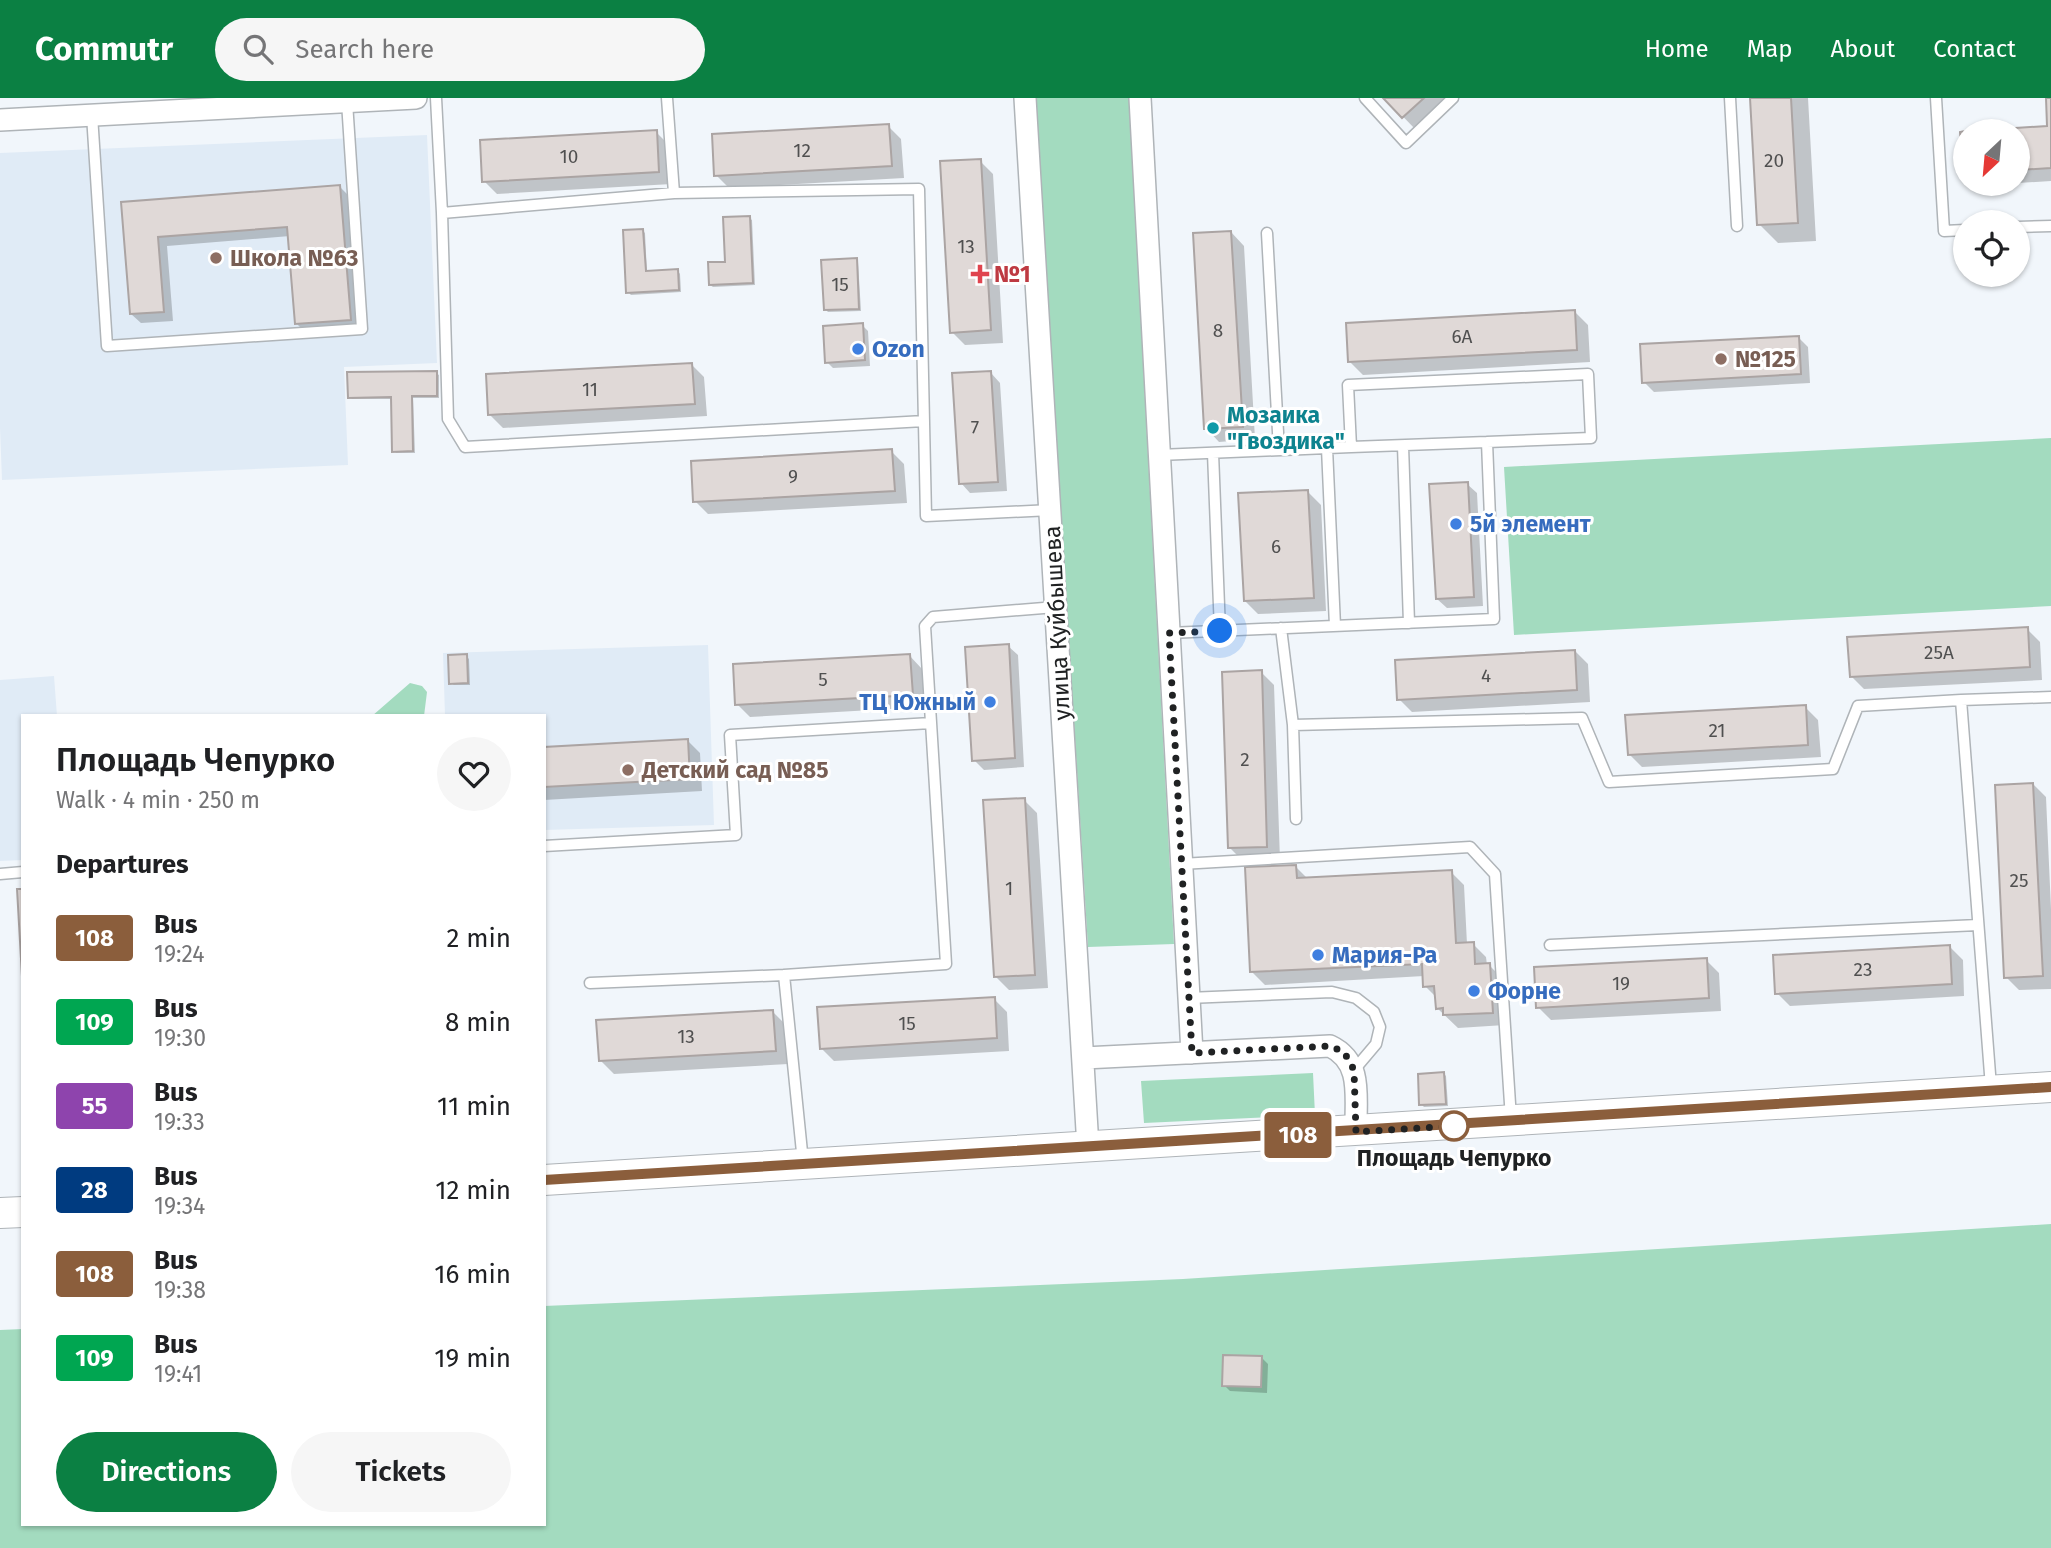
<!DOCTYPE html>
<meta charset="utf-8">
<style>
:root{--surface:#fff;--page:#f6f6f6;--text:#202124;--muted:#757577;--accent:#0b8043}
body{margin:0;font-family:"Fira Sans",sans-serif;background:var(--page);color:var(--text);height:100vh;display:flex;flex-direction:column;font-size:26px;white-space:nowrap}
*{box-sizing:border-box;margin:0}
p{font-size:23px;color:var(--muted)}
.icon{flex:none;width:38px;height:38px;fill:none;stroke:currentColor;stroke-width:2;stroke-linecap:round;stroke-linejoin:round}
.map{position:relative;flex:1;overflow:hidden}
.details{position:absolute;left:21px;top:616px;width:525px;height:812px;display:flex;flex-direction:column;background:var(--surface);border-radius:0px;box-shadow:0 2px 5px #0004}
.details>*{flex:none}
.badge{padding:0 14px;border-radius:5px;font-size:24px;line-height:46px}
.needle{width:46px;rotate:206deg}
.controls{position:absolute;left:1953px;top:21px;display:grid;gap:14px}
.controls a{display:grid;place-items:center;width:77px;height:77px;border-radius:50%;background:var(--surface);box-shadow:0 2px 5px #0004;font-size:35px}
.you{position:absolute;width:35px;height:35px;margin:-18px;border:5px solid #fff;border-radius:50%;background:#1a73e8;box-shadow:0 0 0 10px #1a73e833}
.map>.badge{position:absolute;translate:-50% -50%;box-shadow:0 0 0 4px #fff}
h2{padding:0 35px;font-size:26px;line-height:63px}
.round{display:grid;place-items:center;flex:none;width:74px;height:74px;border-radius:37px;background:var(--page)}
.summary{display:flex;align-items:center;justify-content:space-between;height:119px;padding:0 35px}
h1{font-size:33px;font-weight:600;line-height:52px}
.primary-button{display:flex;gap:14px;margin-top:auto;padding:14px 35px}
.primary-button a{flex:1;height:80px;border-radius:42px;background:var(--accent);color:#fff;font-size:28px;font-weight:600;line-height:80px;text-align:center}
.primary-button a+a{background:var(--page);color:var(--text)}
ul{padding:0;list-style:none}
li{display:flex;align-items:center;gap:21px;height:84px;padding:0 35px}
li div{flex:1}
li b{display:block;font-size:26px}
li em{font-style:normal}
li .badge{min-width:77px;font-weight:700;text-align:center}
header{display:flex;align-items:center;gap:42px;box-sizing:border-box;height:98px;padding:0 35px;background:var(--accent);color:#fff}
header strong{font-size:33px}
nav{display:flex;gap:38px;margin-inline-start:auto;font-size:24px}
.search{width:490px;height:63px;background:var(--page);display:flex;align-items:center;gap:18px;box-sizing:border-box;padding:0 24px;border-radius:38px;color:var(--muted);font-size:26px}
.map>svg:first-child{display:block}
</style>
<header>
<strong>Commutr</strong>
<div class="search"><svg class="icon" aria-label="search" viewBox="0 0 24 24"><circle cx="10" cy="10" r="6"/><path d="M15 15l6 6"/></svg>Search here</div>
<nav><a>Home</a><a>Map</a><a>About</a><a>Contact</a></nav>
</header>
<div class="map">
<svg width="2051" height="1450" viewBox="0 0 2051 1450">
<rect width="100%" height="100%" fill="#f1f6fb"/>
<path fill="#e0ebf6" d="M427,37L437,265L344,269L348,367L2,382L0,330V55Z
M708,547L714,727L544,732V618H445L443,555Z
M54,578L57,618H23V762L0,763V582Z"/>
<path fill="#a3dbbf" d="M1035,0H1129L1174,846L1088,849Z
M2051,340V508L1514,537L1504,369Z
M410,585L422,588L427,594L424,618H372Z
M1313,975L1315,1017L1144,1025L1141,983Z
M2051,1126V1450H0V1232L23,1231V1426H544V1208L1183,1181Z"/>
<path fill="#0003" d="M1385,0H1451L1416,32Z
M1751,0H1808L1816,143L1778,145L1759,126Z
M2047,0H2051V83L2018,85V33H1996L2049,30Z
M888,28L901,41L904,80L729,90L716,77Z
M656,34L669,47L672,86L497,96L484,83Z
M980,63L993,76L1003,245L965,247L952,234Z
M1975,86H2011L1978,88Z
M340,89L349,98L360,231L306,235L297,226L290,138L167,148L173,223L141,225L131,216L123,105Z
M749,120L752,122L755,187L713,189L710,187L727,165Z
M642,132L645,135L647,175L678,173L680,176L681,194L631,197L628,194Z
M1231,134L1244,148L1255,341L1219,344L1206,330Z
M856,162L858,164L861,213L828,214L825,211Z
M1575,214L1588,227L1590,264L1363,277L1350,264Z
M862,227L868,233L870,268L833,270L827,264Z
M1798,239L1808,249L1810,285L1654,294L1644,284Z
M691,266L704,279L707,318L503,330L490,317Z
M436,275L439,277V300H413L415,355H396L394,353L393,301H352L350,299Z
M991,275L1000,285L1007,393L970,395L961,385Z
M891,353L904,366L907,405L708,416L695,403Z
M1467,386L1477,395L1483,508L1447,510L1437,501Z
M1308,394L1321,407L1326,513L1258,516L1245,503Z
M2027,531L2040,544L2042,582L1864,591L1851,578Z
M1008,548L1018,557L1024,669L984,672L974,662Z
M1575,553L1588,566L1590,604L1412,614L1399,601Z
M909,557L922,571L925,609L750,619L737,606Z
M466,558L469,561L470,587H454L451,585Z
M1261,574L1274,587L1280,762L1243,763L1230,750Z
M1805,609L1818,622L1821,659L1642,669L1629,656Z
M687,642L700,655L702,693L544,702V651Z
M2033,686L2046,699L2051,811V891L2019,892L2006,879Z
M1024,702L1037,715L1048,890L1009,892L996,879Z
M1295,768L1308,781L1451,774L1464,787L1467,846H1473L1486,859L1487,867H1489L1502,880L1505,927L1458,930L1437,910V900L1425,888L1424,878L1265,887L1252,874Z
M1950,849L1963,862L1964,898L1790,908L1777,895Z
M1706,862L1719,875L1721,913L1551,922L1538,909Z
M994,901L1007,914L1009,953L834,963L821,950Z
M773,914L786,927L788,966L614,976L601,963Z
M1444,976L1446,978L1448,1008L1424,1009L1421,1006Z
M1262,1260L1268,1266L1267,1295L1230,1293L1224,1287Z"/>
<path fill="#e0d9d7" stroke="#aba4a3" stroke-width="2" d="M1383,0H1424L1402,20Z
M1750,0H1791L1798,125L1757,127Z
M2046,0H2051V70L2018,72V33H1969L2047,28Z
M889,26L892,68L714,78L712,36Z
M657,32L659,74L482,84L480,42Z
M1965,33V76H1963L1960,34Z
M981,61L991,232L950,235L940,63Z
M340,87L351,222L295,226L287,129L158,139L164,214L130,216L121,104Z
M750,118L753,185L709,187L708,164H725L723,119Z
M643,131L646,173L678,171L679,192L626,195L623,132Z
M1231,133L1243,329L1204,331L1193,135Z
M857,160L859,211L824,212L821,162Z
M1575,212L1577,252L1348,264L1346,225Z
M863,225L865,262L825,265L823,228Z
M1799,238L1801,276L1642,285L1640,246Z
M692,265L695,306L488,317L486,276Z
M437,273V298H412L413,353L392,354L391,299L348,300L347,274Z
M991,273L998,384L959,386L952,275Z
M892,351L895,393L693,404L691,363Z
M1468,384L1474,499L1436,501L1429,386Z
M1308,392L1314,500L1244,503L1238,395Z
M2028,529L2030,569L1850,579L1847,539Z
M1009,546L1015,660L972,663L965,549Z
M1575,552L1577,592L1397,602L1395,562Z
M467,556L468,585L449,586L448,557Z
M910,556L913,597L735,607L733,566Z
M1262,572L1267,749L1228,750L1222,574Z
M1806,607L1808,647L1628,657L1625,617Z
M688,641L690,681L544,689V649Z
M2033,685L2043,878L2004,880L1995,687Z
M1025,700L1035,877L994,879L983,702Z
M1296,767L1297,780L1452,772L1456,845L1474,844L1475,866L1490,865L1493,915L1443,917V910L1436,911L1434,888L1423,889L1422,866L1250,874L1245,769Z
M17,791H23V896Z
M1950,847L1952,886L1775,896L1773,857Z
M1707,860L1709,900L1536,910L1534,869Z
M995,899L997,940L820,951L817,909Z
M773,912L776,953L599,963L596,922Z
M1444,974L1446,1006L1419,1007L1418,976Z
M1223,1257L1262,1258L1261,1289L1222,1288Z"/>
<g fill="none" stroke-linecap="round" stroke-linejoin="round">
<defs>
<path id="service" d="M436,0L442,115L448,321L465,349L924,323
M667,0L674,95
M1365,0L1406,45L1453,0
M1730,0L1737,128
M1936,0L1944,133L1965,132
M92,17L107,248L362,231L347,4
M442,115L674,95L919,91L926,418L1051,412
M2018,129L2051,128
M1267,135L1279,352
M1403,348L1409,525
M1351,349L1487,344
M1327,350L1335,528
M1213,355L1220,533
M1159,357L1351,349L1348,287L1588,276L1591,340L1487,344L1494,521L1169,535
M1281,530L1293,627L1582,620L1609,684L1833,671L1858,608L1961,602L1991,989
M1961,602L2051,599
M1293,627L1296,721
M544,748L736,737L730,637L931,625
M1181,766L1470,749L1495,776L1511,1021
M0,776L23,774
M1550,847L1978,827
M784,877L803,1064
M590,885L784,877L946,866L925,528L933,519L1056,509
M1188,900L1332,894L1356,900L1374,914L1380,929L1376,946L1354,972"/>
<path id="minor" d="M1025,0L1088,1049
M1140,0L1192,955
M0,22L416,0
M1084,960L1330,948C1364,964 1355,1001 1356,1034"/>
<path id="secondary" d="M544,1082L2051,989
M0,1115L23,1114"/>
</defs>
<use href="#service" stroke="#afb4b8" stroke-width="13"/>
<use href="#minor" stroke="#afb4b8" stroke-width="24"/>
<use href="#secondary" stroke="#afb4b8" stroke-width="32"/>
<use href="#service" stroke="#fff" stroke-width="10"/>
<use href="#minor" stroke="#fff" stroke-width="21"/>
<use href="#secondary" stroke="#fff" stroke-width="30"/>
</g>
<g fill="none" stroke-linecap="round" stroke-linejoin="round">
<defs>
<path id="line" d="M544,1082L2051,989"/>
</defs>
<use href="#line" stroke="#fff" stroke-width="16"/>
<use href="#line" stroke="#8b5e3c" stroke-width="10"/>
<path stroke="#202223" stroke-width="7" stroke-dasharray="0 12.6" d="M1220,533L1169,535L1192,955L1330,948L1344,954L1354,972L1356,1034L1454,1028"/>
</g>
<g fill="#8d6e63" stroke="#fff" stroke-width="2.5">
<circle cx="216" cy="160" r="7"/>
<circle cx="1721" cy="261" r="7"/>
<circle cx="628" cy="672" r="7"/>
</g>
<path fill="#e0444e" stroke="#fff" stroke-width="2.5" d="M976.5 165.5h7v7h7v7h-7v7h-7v-7h-7v-7h7z"/>
<g fill="#3f7fe0" stroke="#fff" stroke-width="2.5">
<circle cx="858" cy="251" r="7"/>
<circle cx="1456" cy="426" r="7"/>
<circle cx="990" cy="604" r="7"/>
<circle cx="1318" cy="857" r="7"/>
<circle cx="1474" cy="893" r="7"/>
</g>
<circle fill="#0f9aa8" stroke="#fff" stroke-width="2.5" cx="1213" cy="330" r="7"/>
<circle fill="#fff" stroke="#8b5e3c" stroke-width="3.5" cx="1454" cy="1028" r="14"/>
<g text-anchor="middle" dominant-baseline="central" stroke-width="6" stroke-linejoin="round" paint-order="stroke">
<g font-size="19" fill="#505050">
<text x="802" y="52">12</text>
<text x="569" y="58">10</text>
<text x="1774" y="62">20</text>
<text x="966" y="148">13</text>
<text x="840" y="186">15</text>
<text x="1218" y="232">8</text>
<text x="1462" y="238">6А</text>
<text x="590" y="291">11</text>
<text x="975" y="329">7</text>
<text x="793" y="378">9</text>
<text x="1276" y="448">6</text>
<text x="1939" y="554">25А</text>
<text x="1486" y="577">4</text>
<text x="823" y="581">5</text>
<text x="1717" y="632">21</text>
<text x="1245" y="661">2</text>
<text x="2019" y="782">25</text>
<text x="1009" y="790">1</text>
<text x="1863" y="871">23</text>
<text x="1621" y="885">19</text>
<text x="907" y="925">15</text>
<text x="686" y="938">13</text>
</g>
<g font-size="23" font-weight="bold" fill="#785e54" stroke="#fff" text-anchor="start">
<text x="230" y="160">Школа №63</text>
<text x="1735" y="261">№125</text>
<text x="642" y="672">Детский сад №85</text>
</g>
<g font-size="23" font-weight="bold" fill="#be3a42" stroke="#fff" text-anchor="start">
<text x="994" y="176">№1</text>
</g>
<g font-size="23" font-weight="bold" fill="#366cbe" stroke="#fff" text-anchor="start">
<text x="872" y="251">Ozon</text>
<text x="1470" y="426">5й элемент</text>
<text x="976" y="604" text-anchor="end">ТЦ Южный</text>
<text x="1332" y="857">Мария-Ра</text>
<text x="1488" y="893">Форне</text>
</g>
<g font-size="23" font-weight="bold" fill="#0d838f" stroke="#fff" text-anchor="start">
<text x="1227" y="317">Мозаика<tspan x="1227" dy="26">"Гвоздика"</tspan></text>
</g>
<g font-size="23" fill="#202223" stroke="#fff">
<text transform="translate(1057 525) rotate(-93)">улица Куйбышева</text>
</g>
<g font-size="23" font-weight="bold" fill="#202223" stroke="#fff">
<text x="1454" y="1060">Площадь Чепурко</text>
</g>
</g>
</svg>
<div class="controls">
<a><svg class="needle" viewBox="-14 -14 28 28"><path d="M0-13l5 13h-10z" fill="#e53935"/><path d="M0 13l5-13h-10z" fill="#757577"/></svg></a>
<a><svg class="icon" aria-label="locate" viewBox="0 0 24 24"><circle cx="12" cy="12" r="6"/><path d="M12 2v4M12 18v4M2 12h4M18 12h4"/></svg></a>
</div>
<div class="you" style="left:1220px;top:533px"></div>
<b class="badge" style="left:1298px;top:1037px;background:#8b5e3c;color:#fff">108</b>
<section class="details">
<div class="summary"><div><h1>Площадь Чепурко</h1><p>Walk · 4 min · 250 m</p></div><a class="round"><svg class="icon" aria-label="heart" viewBox="0 0 24 24"><path d="M12 20l-8-8c-3-5 5-10 8-4 3-6 11-1 8 4z"/></svg></a></div>
<h2>Departures</h2>
<ul>
<li><span class="badge" style="background:#8b5e3c;color:#fff">108</span><div><b>Bus</b><p>19:24</p></div><em>2 min</em></li>
<li><span class="badge" style="background:#00a651;color:#fff">109</span><div><b>Bus</b><p>19:30</p></div><em>8 min</em></li>
<li><span class="badge" style="background:#8e44ad;color:#fff">55</span><div><b>Bus</b><p>19:33</p></div><em>11 min</em></li>
<li><span class="badge" style="background:#003b80;color:#fff">28</span><div><b>Bus</b><p>19:34</p></div><em>12 min</em></li>
<li><span class="badge" style="background:#8b5e3c;color:#fff">108</span><div><b>Bus</b><p>19:38</p></div><em>16 min</em></li>
<li><span class="badge" style="background:#00a651;color:#fff">109</span><div><b>Bus</b><p>19:41</p></div><em>19 min</em></li>
</ul>
<div class="primary-button"><a>Directions</a><a>Tickets</a></div>
</section>
</div>
